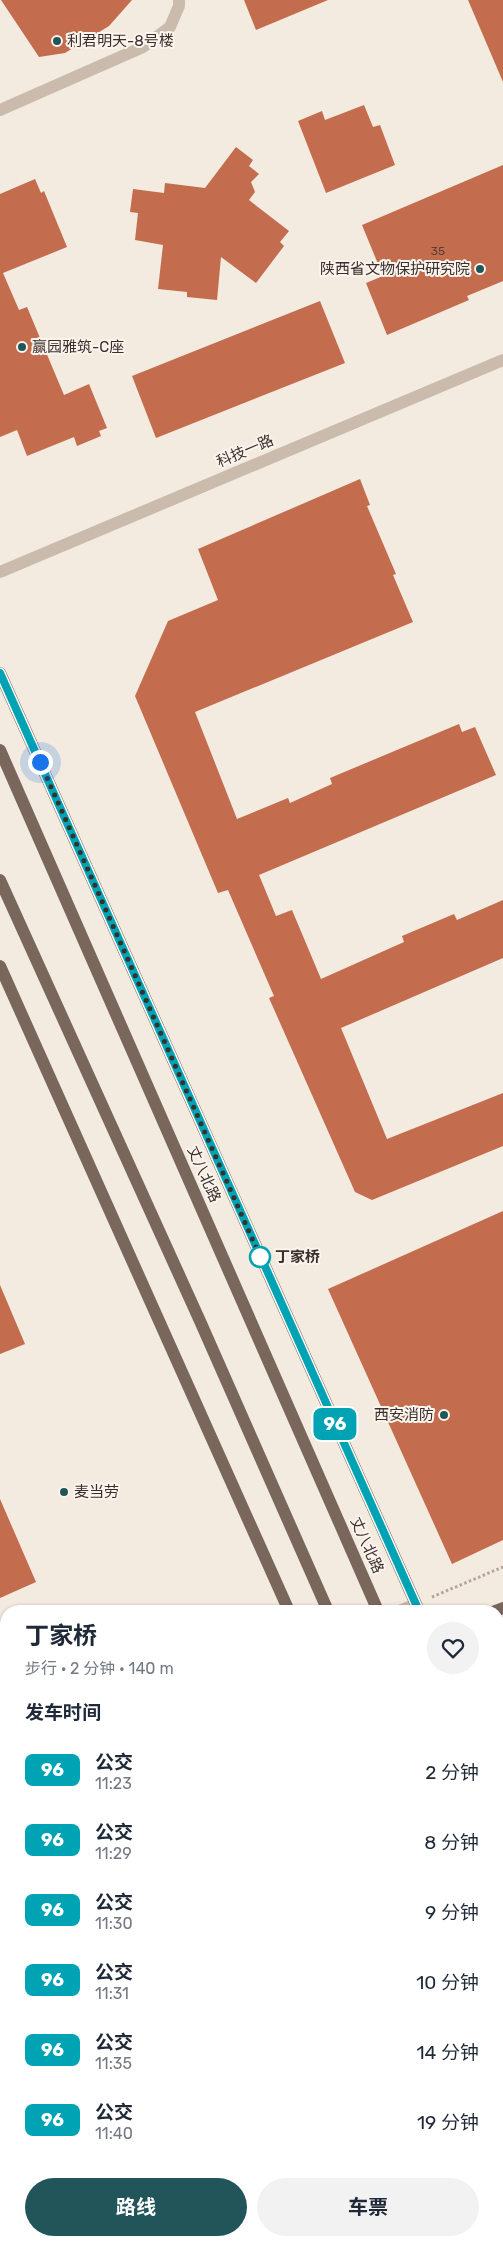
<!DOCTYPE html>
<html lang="zh">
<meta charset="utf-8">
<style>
:root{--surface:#fff;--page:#f2f2f3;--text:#1f2937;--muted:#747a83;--accent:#21555a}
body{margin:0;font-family:Rubik,"Noto Sans SC",sans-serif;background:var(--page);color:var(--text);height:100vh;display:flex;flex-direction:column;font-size:19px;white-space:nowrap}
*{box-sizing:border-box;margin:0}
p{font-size:16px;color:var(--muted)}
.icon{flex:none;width:28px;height:28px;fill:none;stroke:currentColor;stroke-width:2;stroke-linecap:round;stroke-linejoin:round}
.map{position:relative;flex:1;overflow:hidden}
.side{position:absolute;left:0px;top:1605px;width:504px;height:641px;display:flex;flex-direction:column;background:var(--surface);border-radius:20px 20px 0 0;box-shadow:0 1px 4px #0004}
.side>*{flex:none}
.badge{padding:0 10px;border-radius:8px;font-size:18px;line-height:32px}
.you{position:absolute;width:25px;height:25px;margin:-12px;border:4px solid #fff;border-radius:50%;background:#1a73e8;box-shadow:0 0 0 8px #1a73e833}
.map>.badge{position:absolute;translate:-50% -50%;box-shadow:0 0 0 2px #fff}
h2{padding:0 25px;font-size:19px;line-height:45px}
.round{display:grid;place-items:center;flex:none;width:52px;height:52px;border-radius:26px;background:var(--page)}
.headline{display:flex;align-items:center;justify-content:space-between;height:85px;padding:0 25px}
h1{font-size:24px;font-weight:700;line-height:38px}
.action{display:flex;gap:10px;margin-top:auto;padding:10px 25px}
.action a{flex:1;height:58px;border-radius:30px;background:var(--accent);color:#fff;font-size:20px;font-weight:700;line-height:58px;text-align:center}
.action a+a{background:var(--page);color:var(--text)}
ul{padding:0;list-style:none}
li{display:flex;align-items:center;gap:15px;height:70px;padding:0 25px}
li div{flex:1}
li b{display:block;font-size:19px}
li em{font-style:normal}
li .badge{min-width:55px;font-weight:700;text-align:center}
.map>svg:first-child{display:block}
</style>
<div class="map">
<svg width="503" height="2246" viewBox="0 0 503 2246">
<rect width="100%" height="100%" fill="#f3eae0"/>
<path fill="#c36c4e" d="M1,0H132L109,26L65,53L39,57Z
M244,0H328L256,30Z
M468,0H503V82Z
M364,105L373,127L380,125L395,165L326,193L298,121L322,111L325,120Z
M236,147L253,160L249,166L259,174L251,182L255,192L249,200L289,231L280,242L284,246L256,283L221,257L217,300L187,297V292L158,289L163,245L135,240L138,213L130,212L133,189L164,193L165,183L205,188Z
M503,165V281L467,296L469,300L387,335L366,283L383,276L362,225Z
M35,179L41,193L44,191L67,247L3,273L19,310L27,307L64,395L89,384L107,428L99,431L101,436L77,446L74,437L27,456L17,430L0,437V194Z
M320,301L345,363L156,438L132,376Z
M360,479L370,505L367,506L396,574L393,575L413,622L195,712L237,819L288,798L290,803L332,784L330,778L459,724L462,732L475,727L496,775L259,875L276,916L292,910L321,979L404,942L402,936L454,914L457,920L503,900V958L341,1028L387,1139L503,1093V1146L372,1200L355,1192L269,998L274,996L228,890L218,893L135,696L168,621L218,600L198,549Z
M503,1211V1540L452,1564L328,1289Z
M0,1285L25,1344L0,1354Z
M0,1499L36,1582L0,1598Z"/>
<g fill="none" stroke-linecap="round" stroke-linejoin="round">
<path stroke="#b7a596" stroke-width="3" stroke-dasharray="2.5 2.5" stroke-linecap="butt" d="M432,1597L503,1567
M498,1714L503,1711"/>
<path stroke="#cbbbac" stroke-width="12" d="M0,110L143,47L170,27L179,6V0
M0,572L503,360
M399,1611L416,1604
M0,1753L6,1751
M0,1945L6,1943"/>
<path stroke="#7a675c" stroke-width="12" d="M0,673L419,1611
M0,750L378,1611
M0,880L200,1321L328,1611
M0,966L289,1611
M495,1611L503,1608
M498,1664L503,1661
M498,1767L503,1780
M0,1810L6,1807
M498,1867L503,1879
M0,1888L6,1885
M498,1978L503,1990
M498,2069L503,2081"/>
</g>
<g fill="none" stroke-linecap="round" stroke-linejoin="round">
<defs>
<path id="line" d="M0,673L419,1611"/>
</defs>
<use href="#line" stroke="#fff" stroke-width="11"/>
<use href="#line" stroke="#00a3b4" stroke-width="8"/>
<path stroke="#392f2b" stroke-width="5" stroke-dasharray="0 9" d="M40,762L263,1263L260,1257"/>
</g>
<g fill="#21555a" stroke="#faf4ed" stroke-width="2">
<circle cx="57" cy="41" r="5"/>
<circle cx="480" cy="269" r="5"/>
<circle cx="22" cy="347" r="5"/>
<circle cx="444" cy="1415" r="5"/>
<circle cx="64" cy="1492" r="5"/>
</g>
<circle fill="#fff" stroke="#00a3b4" stroke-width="2.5" cx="260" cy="1257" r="10"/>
<g text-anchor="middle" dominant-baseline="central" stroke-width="4" stroke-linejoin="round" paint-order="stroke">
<g font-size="12" fill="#5c3e34">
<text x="438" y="251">35</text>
</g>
<g font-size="15" fill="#392f2b" stroke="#faf4ed" text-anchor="start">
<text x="67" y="41">利君明天-8号楼</text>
<text x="470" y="269" text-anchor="end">陕西省文物保护研究院</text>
<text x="32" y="347">赢园雅筑-C座</text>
<text x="434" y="1415" text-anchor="end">西安消防</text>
<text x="74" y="1492">麦当劳</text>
</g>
<g font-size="15" fill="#392f2b" stroke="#faf4ed">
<text transform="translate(245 451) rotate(-23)">科技一路</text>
<text transform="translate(204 1174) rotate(66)">丈八北路</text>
<text transform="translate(367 1545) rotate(66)">丈八北路</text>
</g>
<g font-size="15" font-weight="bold" fill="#392f2b" stroke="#faf4ed" text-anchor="start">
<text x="275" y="1257">丁家桥</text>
</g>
</g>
</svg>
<div class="you" style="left:40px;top:762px"></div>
<b class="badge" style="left:335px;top:1424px;background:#00a3b4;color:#fff">96</b>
<section class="side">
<div class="headline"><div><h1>丁家桥</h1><p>步行 · 2 分钟 · 140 m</p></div><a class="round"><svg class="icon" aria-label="heart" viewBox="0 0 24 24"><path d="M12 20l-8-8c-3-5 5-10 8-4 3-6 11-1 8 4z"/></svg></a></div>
<h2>发车时间</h2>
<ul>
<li><span class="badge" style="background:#00a3b4;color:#fff">96</span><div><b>公交</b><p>11:23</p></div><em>2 分钟</em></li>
<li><span class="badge" style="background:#00a3b4;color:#fff">96</span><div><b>公交</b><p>11:29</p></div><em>8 分钟</em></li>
<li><span class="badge" style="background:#00a3b4;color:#fff">96</span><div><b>公交</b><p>11:30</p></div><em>9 分钟</em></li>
<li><span class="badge" style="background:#00a3b4;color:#fff">96</span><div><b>公交</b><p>11:31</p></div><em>10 分钟</em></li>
<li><span class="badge" style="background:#00a3b4;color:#fff">96</span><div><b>公交</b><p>11:35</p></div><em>14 分钟</em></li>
<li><span class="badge" style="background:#00a3b4;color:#fff">96</span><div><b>公交</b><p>11:40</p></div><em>19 分钟</em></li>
</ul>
<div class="action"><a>路线</a><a>车票</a></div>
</section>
</div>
